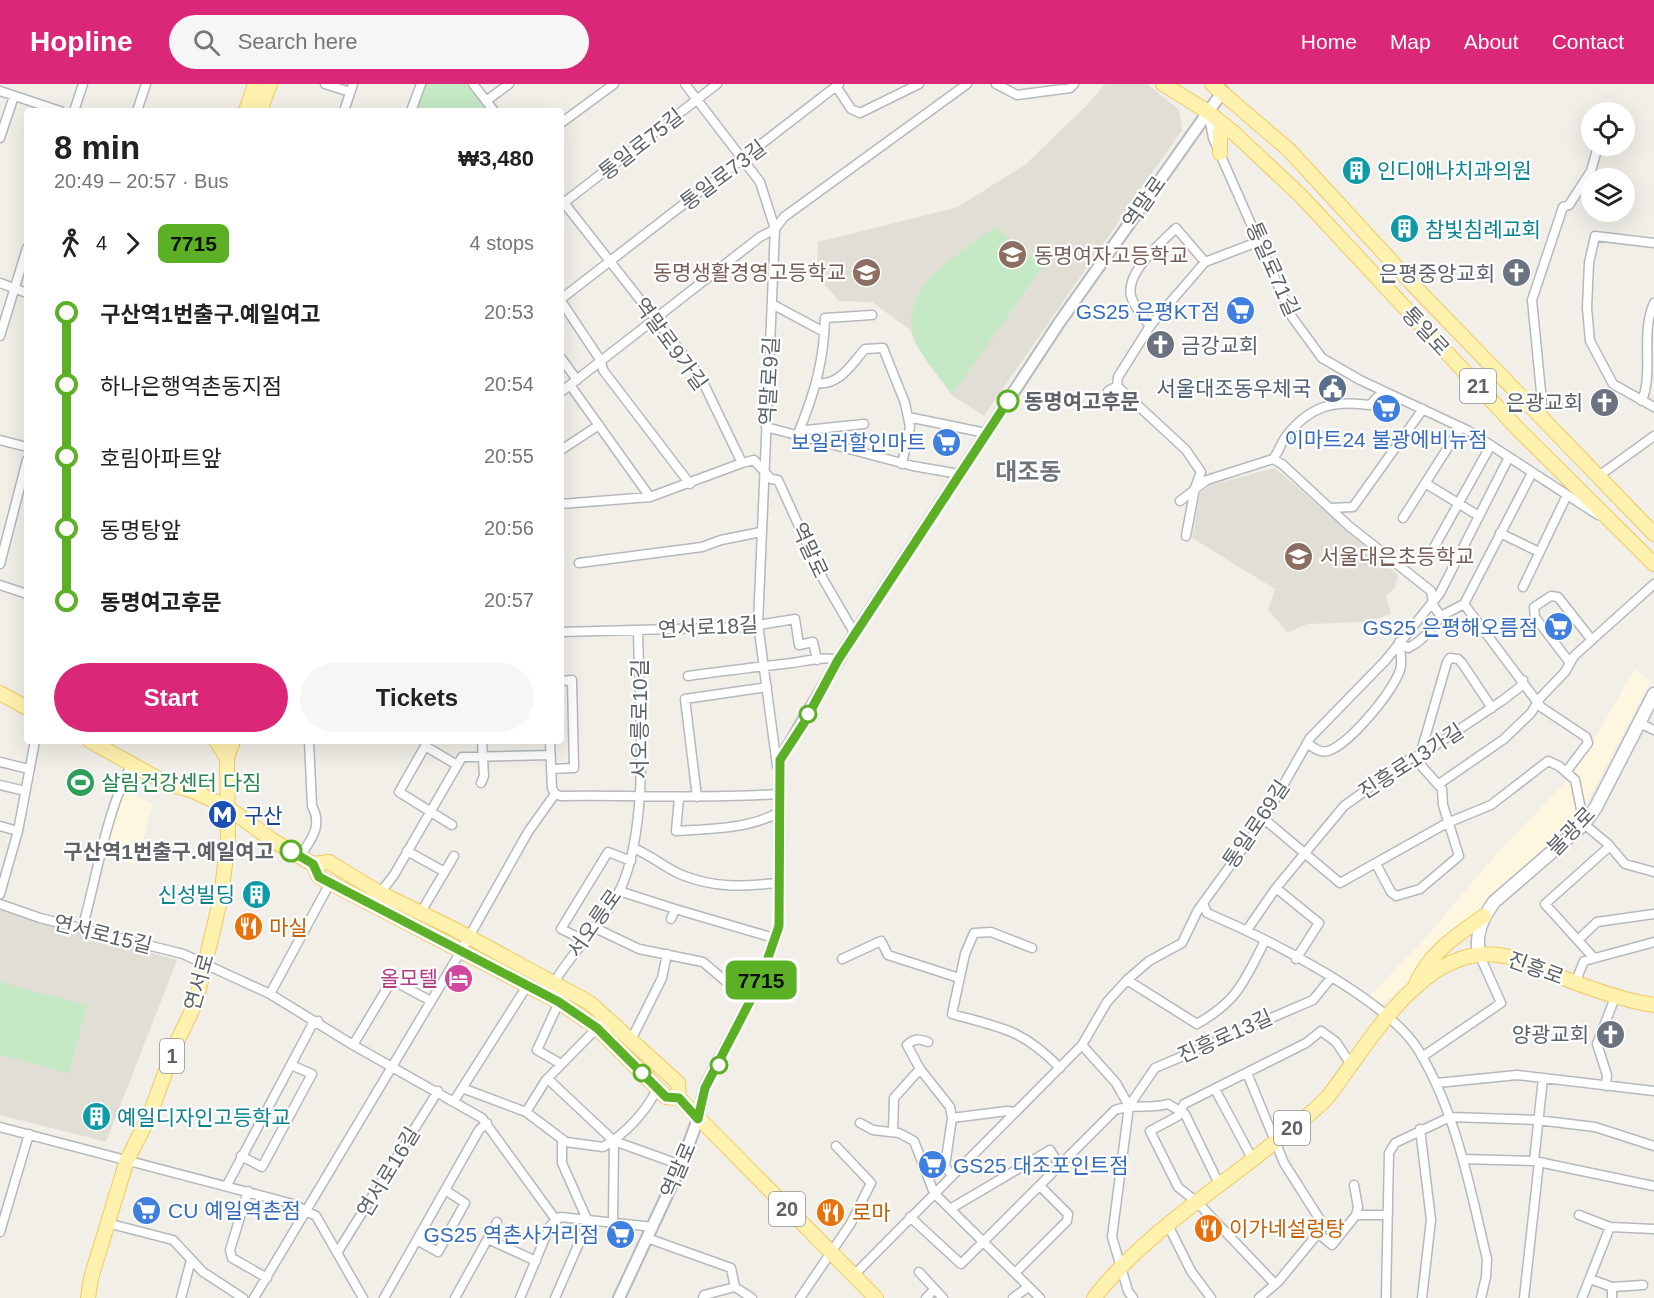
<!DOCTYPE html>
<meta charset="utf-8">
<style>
:root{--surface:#fff;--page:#f6f6f6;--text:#222;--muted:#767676;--accent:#db2777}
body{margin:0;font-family:Helvetica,"Noto Sans KR",sans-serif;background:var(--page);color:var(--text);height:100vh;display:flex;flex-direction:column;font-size:22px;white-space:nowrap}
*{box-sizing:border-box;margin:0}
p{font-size:20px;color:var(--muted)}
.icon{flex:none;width:33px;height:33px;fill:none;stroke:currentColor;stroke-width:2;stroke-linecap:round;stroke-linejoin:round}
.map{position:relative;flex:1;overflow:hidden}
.side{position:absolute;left:24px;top:24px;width:540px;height:636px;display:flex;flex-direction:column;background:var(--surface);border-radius:6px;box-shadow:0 6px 24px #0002}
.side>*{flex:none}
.badge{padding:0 12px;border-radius:9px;font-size:21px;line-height:39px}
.controls{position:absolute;left:1581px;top:18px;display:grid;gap:12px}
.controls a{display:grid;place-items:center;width:54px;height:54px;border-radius:50%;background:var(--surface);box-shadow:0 6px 24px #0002;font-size:30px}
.map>.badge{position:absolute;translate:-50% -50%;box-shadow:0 0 0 3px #fff}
.legs{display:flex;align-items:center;gap:9px;height:66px;padding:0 30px;font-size:20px}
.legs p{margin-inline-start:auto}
.overview{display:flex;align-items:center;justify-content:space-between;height:102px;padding:0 30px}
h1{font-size:33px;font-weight:800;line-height:45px}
.primary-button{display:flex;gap:12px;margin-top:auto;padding:12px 30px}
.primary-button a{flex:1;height:69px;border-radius:36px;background:var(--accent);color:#fff;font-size:24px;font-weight:800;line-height:69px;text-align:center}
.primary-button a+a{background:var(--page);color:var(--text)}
ul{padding:0 30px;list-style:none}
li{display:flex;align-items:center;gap:21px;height:72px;font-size:22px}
li i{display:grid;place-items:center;width:9px;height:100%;margin:0 8px;background:currentColor}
li i::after{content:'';width:15px;height:15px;margin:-8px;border:4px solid;border-radius:50%;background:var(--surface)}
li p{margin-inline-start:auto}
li:first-child i{background:linear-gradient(#0000 50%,currentColor 0)}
li:last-child i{background:linear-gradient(currentColor 50%,#0000 0)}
header{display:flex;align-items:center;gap:36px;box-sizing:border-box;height:84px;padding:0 30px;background:var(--accent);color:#fff}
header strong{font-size:28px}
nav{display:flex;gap:33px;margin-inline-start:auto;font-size:21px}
.search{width:420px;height:54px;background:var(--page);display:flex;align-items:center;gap:15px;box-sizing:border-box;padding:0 21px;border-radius:33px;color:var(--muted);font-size:22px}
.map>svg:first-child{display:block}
</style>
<header>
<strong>Hopline</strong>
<div class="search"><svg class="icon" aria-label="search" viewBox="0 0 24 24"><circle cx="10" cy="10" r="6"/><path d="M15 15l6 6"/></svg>Search here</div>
<nav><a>Home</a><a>Map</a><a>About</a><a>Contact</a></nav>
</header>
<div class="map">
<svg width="1654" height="1214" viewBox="0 0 1654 1214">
<rect width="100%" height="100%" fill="#f1efe8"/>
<path fill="#fef7e0" d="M1635,585L1650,598L1587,718L1425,889L1381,921L1368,914L1429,850L1493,774L1575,688Z
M121,704L153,721L135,781L102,771Z"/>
<path fill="#e1ded6" d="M1105,0H1147L1179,26L1182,46L984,332L953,312L915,259L910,246L872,218L839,217L817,192L818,158L958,123L1026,80L1088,20Z
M1275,384L1398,491L1395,504L1386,512L1391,530L1366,538L1307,540L1288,549L1268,526L1275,505L1192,454L1200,410L1210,401Z
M0,826L177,876L106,1058L0,1031Z"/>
<path fill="#c5e8c5" d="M425,0H466L487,27H415Z
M995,143L1043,182L952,311C939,292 919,271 912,249C909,239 914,214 921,205C933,187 976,156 995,143Z
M0,898L87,921L69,989L0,971Z"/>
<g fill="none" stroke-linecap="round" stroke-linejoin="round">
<defs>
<path id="minor" d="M325,0L350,8
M473,0L494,27
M685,0L760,98L775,145L758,540L777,682
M996,0L1017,11L1070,4L1074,0
M836,2L851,25L860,29L919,0
M0,7L60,27
M486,17L509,0
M74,27L83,0
M137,27L146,0
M344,27L353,0
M411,27L421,0
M1208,28L1213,54L1292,233L1322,274L1360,296L1469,347L1598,431
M561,39L614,0
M0,54L14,12
M561,115L700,292L742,379L754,376L771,395L778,396L823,495L855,550
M561,121L717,0
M1654,159L1595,152L1589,179L1587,224L1590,257L1613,300L1654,323
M0,199L27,209
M561,215L839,0
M561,217L601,277L603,286L690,400
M772,220L824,248
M1150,242C1144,234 1136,225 1132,215C1122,191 1161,159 1176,144L1205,178
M0,252L27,164
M561,274L577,296
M817,299C839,302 851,281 865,265L883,264L905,319L910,343L902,380
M570,301L650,413
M1117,302L1118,293L1150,242L1205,178L1260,157
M1108,307L1117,302L1186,366L1201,388L1195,404L1186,452
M561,308L760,153L775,145L784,133L967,0
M1642,317C1654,285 1640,250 1654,219
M1539,328L1542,318L1532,216L1563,123L1569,121L1591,87L1598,62
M908,333L986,349
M864,340L806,346L797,352C814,311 824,278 825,234L872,231
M766,343L913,382L959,390
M0,356L27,363
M561,366L599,341
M1273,375L1282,380L1349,442L1431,507L1434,523L1441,532C1431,545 1423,557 1408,564L1399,558C1400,566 1402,575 1401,582C1398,603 1348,662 1328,667C1320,669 1314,664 1307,659
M1600,391L1654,352
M1425,399L1479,432
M1180,417L1207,396L1273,375C1279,368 1281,358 1287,351C1311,321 1335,316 1370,321L1383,307
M561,420L650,413L742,379
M1330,424L1353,423L1423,325
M1403,434L1461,343
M1500,449L1539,468
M1427,476L1491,361
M579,479L702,463L721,456L761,448
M0,480L27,376
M0,501L27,510
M1523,503L1567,411
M1464,520L1541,623L1586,653L1588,659L1566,688
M1464,520L1532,389
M1441,532L1464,520
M561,548L746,543L795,535L799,561L813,558L817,576
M1570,579L1535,533L1534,523L1551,512L1558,513L1591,555
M688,592C723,587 757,583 792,579C807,577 823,572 838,576
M1639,639L1654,646
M428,657L399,708L452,741
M550,657L552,704L555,710L561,712C634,711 706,715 778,710
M425,662L457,681
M0,678L29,685
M551,685L574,684L572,596L561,597
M481,699L484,692L482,657
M1439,700L1504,655L1531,629L1540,614L1565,588L1574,572L1654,500
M0,701L25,707
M697,713L685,615L767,603
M679,714L676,747C708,745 751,745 779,728
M1264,735L1340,799L1447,739L1491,721L1548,677L1559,682L1575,696L1584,740L1608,760L1625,780L1654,788
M0,742L18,747
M633,764C651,771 665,784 682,791C717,805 744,802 779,799
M407,767L443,787
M300,772C311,756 323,742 312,722L309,657
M1376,780L1391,808L1396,812L1420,805L1459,772L1443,721L1442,705L1418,678L1447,578L1450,574L1458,575L1462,579L1492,624
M1276,804L1319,839L1296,875
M619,807L675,825
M380,809L394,791L462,673L550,671
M0,810L18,747L35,657
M1203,819L1207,829C1264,853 1388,915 1419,967C1457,1031 1470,1104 1487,1175L1486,1193L1481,1214
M0,820L40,834L183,870L270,910L353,961L482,1034L556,1136
M421,828L454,772
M671,835L675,825L774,854
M593,843L639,865L703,878L750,918
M82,845C98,789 105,731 132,679
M1247,846L1276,804L1344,722L1408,676L1427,667L1503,616L1520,603L1523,596
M584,856L561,845L608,768L631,777
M1578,856L1597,838L1654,830
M1032,864L991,848L974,849L965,870L952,930C1002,944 1022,945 1060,984
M1593,873L1545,820L1610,762
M842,875L881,857L888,871L959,894
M766,879H789
M1127,896L1197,940C1239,916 1244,897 1265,857
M554,899C572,867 604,838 620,806C651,740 639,620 638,546
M1575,899L1584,877L1654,858
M270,910L330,799
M559,918L537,966L561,980
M632,954L662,894L667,870
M928,958C918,954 914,955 907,961L920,985L950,1023L952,1034L945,1082L952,1092
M353,961L392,896L429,916
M1082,961L1116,999L1129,1022
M1422,973L1501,919L1479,870
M1247,989L1284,1079L1324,1142L1278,1198L1259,1214
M548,995L614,1057L681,1081
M1437,999L1517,991L1654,1007
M1606,1002L1607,991L1597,960L1616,911
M462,1004L526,1028L566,1058L603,1063C625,1050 646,1028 657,1005
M1215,1005L1253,1076
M454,1017L527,902
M526,1028L546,996L597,944
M952,1034L1007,1027L1016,1028
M860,1039L873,1046L899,1049L914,1057L934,1109L1040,1214
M0,1043L293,1120L316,1132L363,1214
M1420,1045L1431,1136L1422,1214
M893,1047L894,1014L920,985
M241,1072L262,1083L312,990L291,981
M1463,1075L1534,1077L1654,1102
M1534,1077L1543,994
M227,1101L312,941L318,937
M1354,1101L1358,1123L1356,1131
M248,1107L230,1166L232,1174L267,1194
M950,1125L1050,1066L1060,1082
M1579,1131L1610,1143L1654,1145
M910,1133L961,1180L1115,1026C1133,1020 1150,1025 1168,1020L1185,1030L1220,1102
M613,1137L614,1057
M107,1139L173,1156L203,1188L243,1214
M1168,1141L1191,1187L1211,1214
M0,1148L29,1050
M1318,1149L1332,1161L1356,1131H1388
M647,1154L731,1184L735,1203
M488,1155L536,1177
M417,1156L438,1168L465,1119L445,1106
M337,1169L438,1007
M919,1188L943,1214
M1015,1189L1067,1137L1068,1130L1040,1102
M853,1192L1082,961L1107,918L1127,896L1149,877L1182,859L1198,826L1264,735L1310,654L1385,577L1440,509L1509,373
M1590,1195L1612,1203
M1275,1200L1198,1119L1178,1103L1150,1047L1178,1032L1184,1020L1306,959L1321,947L1336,958L1350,979
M735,1203L752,1214
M181,1214L191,1176
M254,1214L461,867L528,748L555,710
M384,1214L479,1046L487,1039
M455,1214L497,1138
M520,1214L550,1142L560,1133L653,1143
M555,1214L586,1143V1133L562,1079V1056
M703,1214L704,1211L735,1203
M800,1214L851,1139L871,1099L836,1062
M926,1214L935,1205
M1013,1214L1028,1203
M1133,1214L1128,1207L1112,1153L1129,1022L1155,984L1313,916L1331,894
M1386,1214L1389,1069L1395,1059L1450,1033L1537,1036L1595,1043L1654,1062
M1524,1214L1539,1078
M1582,1214L1610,1143
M1612,1214V1203L1643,1201"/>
<path id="tertiary" d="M619,1214L681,1081L698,1035L705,1003L759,900L779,842L780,676L848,560L1059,239L1223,7"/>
<path id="secondary" d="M1479,870C1475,849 1482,835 1494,818L1584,740L1596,723L1654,610"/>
<path id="primary" d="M1163,0L1208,28L1234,49L1301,112L1517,344L1654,480
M1212,0L1289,66L1417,205L1654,450
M246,27L255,0
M260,27L270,0
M1220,69V48L1226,46L1234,49
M0,609L27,624
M90,657L166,699L193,707L227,723L272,756L313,780L319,793L559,918L597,944L666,1013L679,1014L876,1214
M216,657L227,674
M313,780L329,778L380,809L456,846L590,919L678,999L679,1014
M1414,905C1426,871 1456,852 1484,832
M88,1214L91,1194L127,1076L149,1033L175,962L196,918L221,813L228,756L227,674L233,657
M1094,1214C1145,1148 1219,1105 1282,1052C1297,1039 1318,1026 1330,1010C1366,963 1413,879 1477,871C1510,866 1542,886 1571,897C1597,907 1627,917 1654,921"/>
</defs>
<use href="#minor" stroke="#b5b8bc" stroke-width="11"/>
<use href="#tertiary" stroke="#b5b8bc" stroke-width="14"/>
<use href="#secondary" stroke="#b6babf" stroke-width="15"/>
<use href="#primary" stroke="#f2c960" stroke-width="16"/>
<use href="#minor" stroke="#fff" stroke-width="8"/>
<use href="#tertiary" stroke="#fff" stroke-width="10"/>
<use href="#secondary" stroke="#fff" stroke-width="12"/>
<use href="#primary" stroke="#fff2af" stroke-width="14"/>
</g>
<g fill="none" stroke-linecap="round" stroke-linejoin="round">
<defs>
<path id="line-1" d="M291,767L313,780L319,793L559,918L597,944L666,1013L679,1014L698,1035L705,1004L759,900L779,842L780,676L804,639L838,576L1008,317"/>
</defs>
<use href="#line-1" stroke="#fff" stroke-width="14"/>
<use href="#line-1" stroke="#5bb025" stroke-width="9"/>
</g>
<defs>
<symbol id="building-disc" viewBox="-11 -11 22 22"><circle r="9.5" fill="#0f9aa8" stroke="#fff"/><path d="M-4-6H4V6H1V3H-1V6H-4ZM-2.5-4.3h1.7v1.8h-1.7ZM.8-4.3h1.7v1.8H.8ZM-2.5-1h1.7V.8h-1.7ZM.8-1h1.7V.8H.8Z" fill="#fff"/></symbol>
<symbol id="school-disc" viewBox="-11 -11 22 22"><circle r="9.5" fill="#8d6e63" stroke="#fff"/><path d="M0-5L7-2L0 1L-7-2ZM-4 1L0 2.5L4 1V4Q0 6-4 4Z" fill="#fff"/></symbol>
<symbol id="church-disc" viewBox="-11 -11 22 22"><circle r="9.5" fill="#6b7280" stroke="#fff"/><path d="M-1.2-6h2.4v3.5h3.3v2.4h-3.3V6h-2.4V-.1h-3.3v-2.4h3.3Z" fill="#fff"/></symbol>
<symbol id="supermarket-disc" viewBox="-11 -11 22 22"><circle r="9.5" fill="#3f7fe0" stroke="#fff"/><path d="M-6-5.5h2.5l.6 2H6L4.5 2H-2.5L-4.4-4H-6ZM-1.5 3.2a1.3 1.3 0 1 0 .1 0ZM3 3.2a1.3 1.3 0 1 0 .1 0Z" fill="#fff"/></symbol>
<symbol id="civic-disc" viewBox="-11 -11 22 22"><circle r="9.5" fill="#5c6f8a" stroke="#fff"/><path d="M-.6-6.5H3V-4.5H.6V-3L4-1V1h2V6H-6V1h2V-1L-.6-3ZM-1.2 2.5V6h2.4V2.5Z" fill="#fff"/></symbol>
<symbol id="stadium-disc" viewBox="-11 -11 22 22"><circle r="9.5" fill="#2e9e5b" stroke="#fff"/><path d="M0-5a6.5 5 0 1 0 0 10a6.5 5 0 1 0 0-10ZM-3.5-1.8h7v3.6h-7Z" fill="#fff"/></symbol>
<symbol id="metro-disc" viewBox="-11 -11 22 22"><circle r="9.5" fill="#1a4fb4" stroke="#fff"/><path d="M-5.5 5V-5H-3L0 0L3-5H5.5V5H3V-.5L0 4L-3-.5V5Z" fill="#fff"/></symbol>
<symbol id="restaurant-disc" viewBox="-11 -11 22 22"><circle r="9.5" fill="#e8710a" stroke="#fff"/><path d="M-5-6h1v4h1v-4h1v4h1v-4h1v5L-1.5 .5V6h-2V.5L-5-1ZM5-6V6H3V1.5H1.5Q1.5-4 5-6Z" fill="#fff"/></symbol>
<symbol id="hotel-disc" viewBox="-11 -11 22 22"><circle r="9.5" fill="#d1479c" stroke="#fff"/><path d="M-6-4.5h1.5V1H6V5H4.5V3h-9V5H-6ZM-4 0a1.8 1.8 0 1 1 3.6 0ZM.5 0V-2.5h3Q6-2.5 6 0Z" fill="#fff"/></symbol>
</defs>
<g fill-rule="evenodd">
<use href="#building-disc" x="1340" y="70" width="33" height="33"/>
<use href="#building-disc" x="1388" y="128" width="33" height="33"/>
<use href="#school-disc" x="996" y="154" width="33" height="33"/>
<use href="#school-disc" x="850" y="172" width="33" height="33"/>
<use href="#church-disc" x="1500" y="172" width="33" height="33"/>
<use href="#supermarket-disc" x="1224" y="210" width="33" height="33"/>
<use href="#church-disc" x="1144" y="244" width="33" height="33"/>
<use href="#civic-disc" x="1316" y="288" width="33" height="33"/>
<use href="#church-disc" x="1588" y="302" width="33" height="33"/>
<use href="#supermarket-disc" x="1370" y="308" width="33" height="33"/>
<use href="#supermarket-disc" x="930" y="342" width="33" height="33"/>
<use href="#school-disc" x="1282" y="456" width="33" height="33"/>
<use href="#supermarket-disc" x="1542" y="526" width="33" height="33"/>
<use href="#stadium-disc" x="64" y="682" width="33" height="33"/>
<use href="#metro-disc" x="206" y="714" width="33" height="33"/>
<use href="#building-disc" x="240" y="794" width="33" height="33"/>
<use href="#restaurant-disc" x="232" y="826" width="33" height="33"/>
<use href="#hotel-disc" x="442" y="878" width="33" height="33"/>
<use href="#church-disc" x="1594" y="934" width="33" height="33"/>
<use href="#building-disc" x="80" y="1016" width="33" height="33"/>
<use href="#supermarket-disc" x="916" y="1064" width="33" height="33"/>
<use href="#supermarket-disc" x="130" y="1110" width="33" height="33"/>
<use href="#restaurant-disc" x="814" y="1112" width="33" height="33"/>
<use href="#restaurant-disc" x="1192" y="1128" width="33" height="33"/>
<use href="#supermarket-disc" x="604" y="1134" width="33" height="33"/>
</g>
<g fill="#fff" stroke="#5bb025" stroke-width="3">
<circle cx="1008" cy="317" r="10"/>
<circle cx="808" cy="630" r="8"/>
<circle cx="291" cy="767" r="10"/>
<circle cx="719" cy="981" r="8"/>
<circle cx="642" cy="989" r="8"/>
</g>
<g text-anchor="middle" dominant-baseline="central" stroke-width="4.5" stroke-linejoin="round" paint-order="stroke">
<g fill="#fff" stroke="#8f9295" stroke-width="1.5">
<rect x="1460" y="285" width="36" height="34" rx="4.5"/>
<rect x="160" y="955" width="24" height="34" rx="4.5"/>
<rect x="1274" y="1027" width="36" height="34" rx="4.5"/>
<rect x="769" y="1108" width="36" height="34" rx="4.5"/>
</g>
<g font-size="20" font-weight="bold" fill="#5f6368">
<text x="1478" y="302">21</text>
<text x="172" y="972">1</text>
<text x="1292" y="1044">20</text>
<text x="787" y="1125">20</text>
</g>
<g font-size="21" fill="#5f6368" stroke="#fff">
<text transform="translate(641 60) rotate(-38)">통일로75길</text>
<text transform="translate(723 91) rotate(-37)">통일로73길</text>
<text transform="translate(1144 118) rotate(-55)">역말로</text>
<text transform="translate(1273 185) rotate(66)">통일로71길</text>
<text transform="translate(1426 247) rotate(47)">통일로</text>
<text transform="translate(671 260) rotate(54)">역말로9가길</text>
<text transform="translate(769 297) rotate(-87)">역말로9길</text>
<text transform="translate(810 466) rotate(65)">역말로</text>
<text transform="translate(708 543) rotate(-3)">연서로18길</text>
<text transform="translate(639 635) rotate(-90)">서오릉로10길</text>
<text transform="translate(1411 677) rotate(-33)">진흥로13가길</text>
<text transform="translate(1256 740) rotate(-56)">통일로69길</text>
<text transform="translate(1571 747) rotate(-46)">불광로</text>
<text transform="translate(594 839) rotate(-55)">서오릉로</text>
<text transform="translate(103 850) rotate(14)">연서로15길</text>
<text transform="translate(1536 884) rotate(20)">진흥로</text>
<text transform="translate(199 898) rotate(-74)">연서로</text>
<text transform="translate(1225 952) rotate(-24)">진흥로13길</text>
<text transform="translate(678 1086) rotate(-67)">역말로</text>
<text transform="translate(388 1088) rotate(-59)">연서로16길</text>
</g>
<g font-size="21" fill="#0d838f" stroke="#fff" text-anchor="start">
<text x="1377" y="86">인디애나치과의원</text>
<text x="1425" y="145">참빛침례교회</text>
<text x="235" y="810" text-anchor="end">신성빌딩</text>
<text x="117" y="1033">예일디자인고등학교</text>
</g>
<g font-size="21" fill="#785e54" stroke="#fff" text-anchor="start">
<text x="1034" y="171">동명여자고등학교</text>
<text x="846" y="188" text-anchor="end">동명생활경영고등학교</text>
<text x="1320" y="472">서울대은초등학교</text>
</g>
<g font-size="21" fill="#5b616d" stroke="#fff" text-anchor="end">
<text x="1495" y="189">은평중앙교회</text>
<text x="1181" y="261" text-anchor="start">금강교회</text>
<text x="1583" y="318">은광교회</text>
<text x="1589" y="950">양광교회</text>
</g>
<g font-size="21" fill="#366cbe" stroke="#fff" text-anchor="end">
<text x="1220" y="227">GS25 은평KT점</text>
<text x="1386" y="355" text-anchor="middle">이마트24 불광에비뉴점</text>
<text x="926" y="358">보일러할인마트</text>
<text x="1538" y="543">GS25 은평해오름점</text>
<text x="953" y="1081" text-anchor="start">GS25 대조포인트점</text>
<text x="168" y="1126" text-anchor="start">CU 예일역촌점</text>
<text x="599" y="1150">GS25 역촌사거리점</text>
</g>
<g font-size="21" fill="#4e5e75" stroke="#fff" text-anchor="end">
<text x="1311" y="304">서울대조동우체국</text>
</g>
<g font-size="21" font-weight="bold" fill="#5f6368" stroke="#fff" text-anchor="start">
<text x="1024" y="317">동명여고후문</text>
<text x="274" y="767" text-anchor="end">구산역1번출구.예일여고</text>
</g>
<g font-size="21" fill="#27864d" stroke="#fff" text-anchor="start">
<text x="101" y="698">살림건강센터 다짐</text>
</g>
<g font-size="21" fill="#164399" stroke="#fff" text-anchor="start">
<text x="244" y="731">구산</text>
</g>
<g font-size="21" fill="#c56008" stroke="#fff" text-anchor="start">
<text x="269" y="843">마실</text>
<text x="852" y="1128">로마</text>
<text x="1229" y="1144">이가네설렁탕</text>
</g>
<g font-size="21" fill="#b23c85" stroke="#fff" text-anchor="end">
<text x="438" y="894">올모텔</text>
</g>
<g font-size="24" font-weight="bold" fill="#70757a" stroke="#fff">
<text x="1028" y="387">대조동</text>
</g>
</g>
</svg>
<div class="controls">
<a><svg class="icon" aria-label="locate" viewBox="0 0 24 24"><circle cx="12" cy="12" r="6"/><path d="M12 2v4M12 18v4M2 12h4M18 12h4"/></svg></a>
<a><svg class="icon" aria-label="layers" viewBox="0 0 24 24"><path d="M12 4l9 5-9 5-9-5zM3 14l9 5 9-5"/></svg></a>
</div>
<b class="badge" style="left:761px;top:896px;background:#5bb025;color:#111">7715</b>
<section class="side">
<div class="overview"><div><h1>8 min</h1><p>20:49 – 20:57 · Bus</p></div><b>₩3,480</b></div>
<div class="legs"><svg class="icon" aria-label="walk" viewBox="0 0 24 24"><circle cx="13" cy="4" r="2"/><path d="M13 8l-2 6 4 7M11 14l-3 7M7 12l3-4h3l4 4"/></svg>4<svg class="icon" aria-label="forward" viewBox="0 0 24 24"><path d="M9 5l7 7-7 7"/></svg><b class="badge" style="background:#5bb025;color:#111">7715</b><p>4 stops</p></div>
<ul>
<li><i style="color:#5bb025"></i><b>구산역1번출구.예일여고</b><p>20:53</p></li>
<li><i style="color:#5bb025"></i><span>하나은행역촌동지점</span><p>20:54</p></li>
<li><i style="color:#5bb025"></i><span>호림아파트앞</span><p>20:55</p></li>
<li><i style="color:#5bb025"></i><span>동명탕앞</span><p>20:56</p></li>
<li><i style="color:#5bb025"></i><b>동명여고후문</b><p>20:57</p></li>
</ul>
<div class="primary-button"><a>Start</a><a>Tickets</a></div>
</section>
</div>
